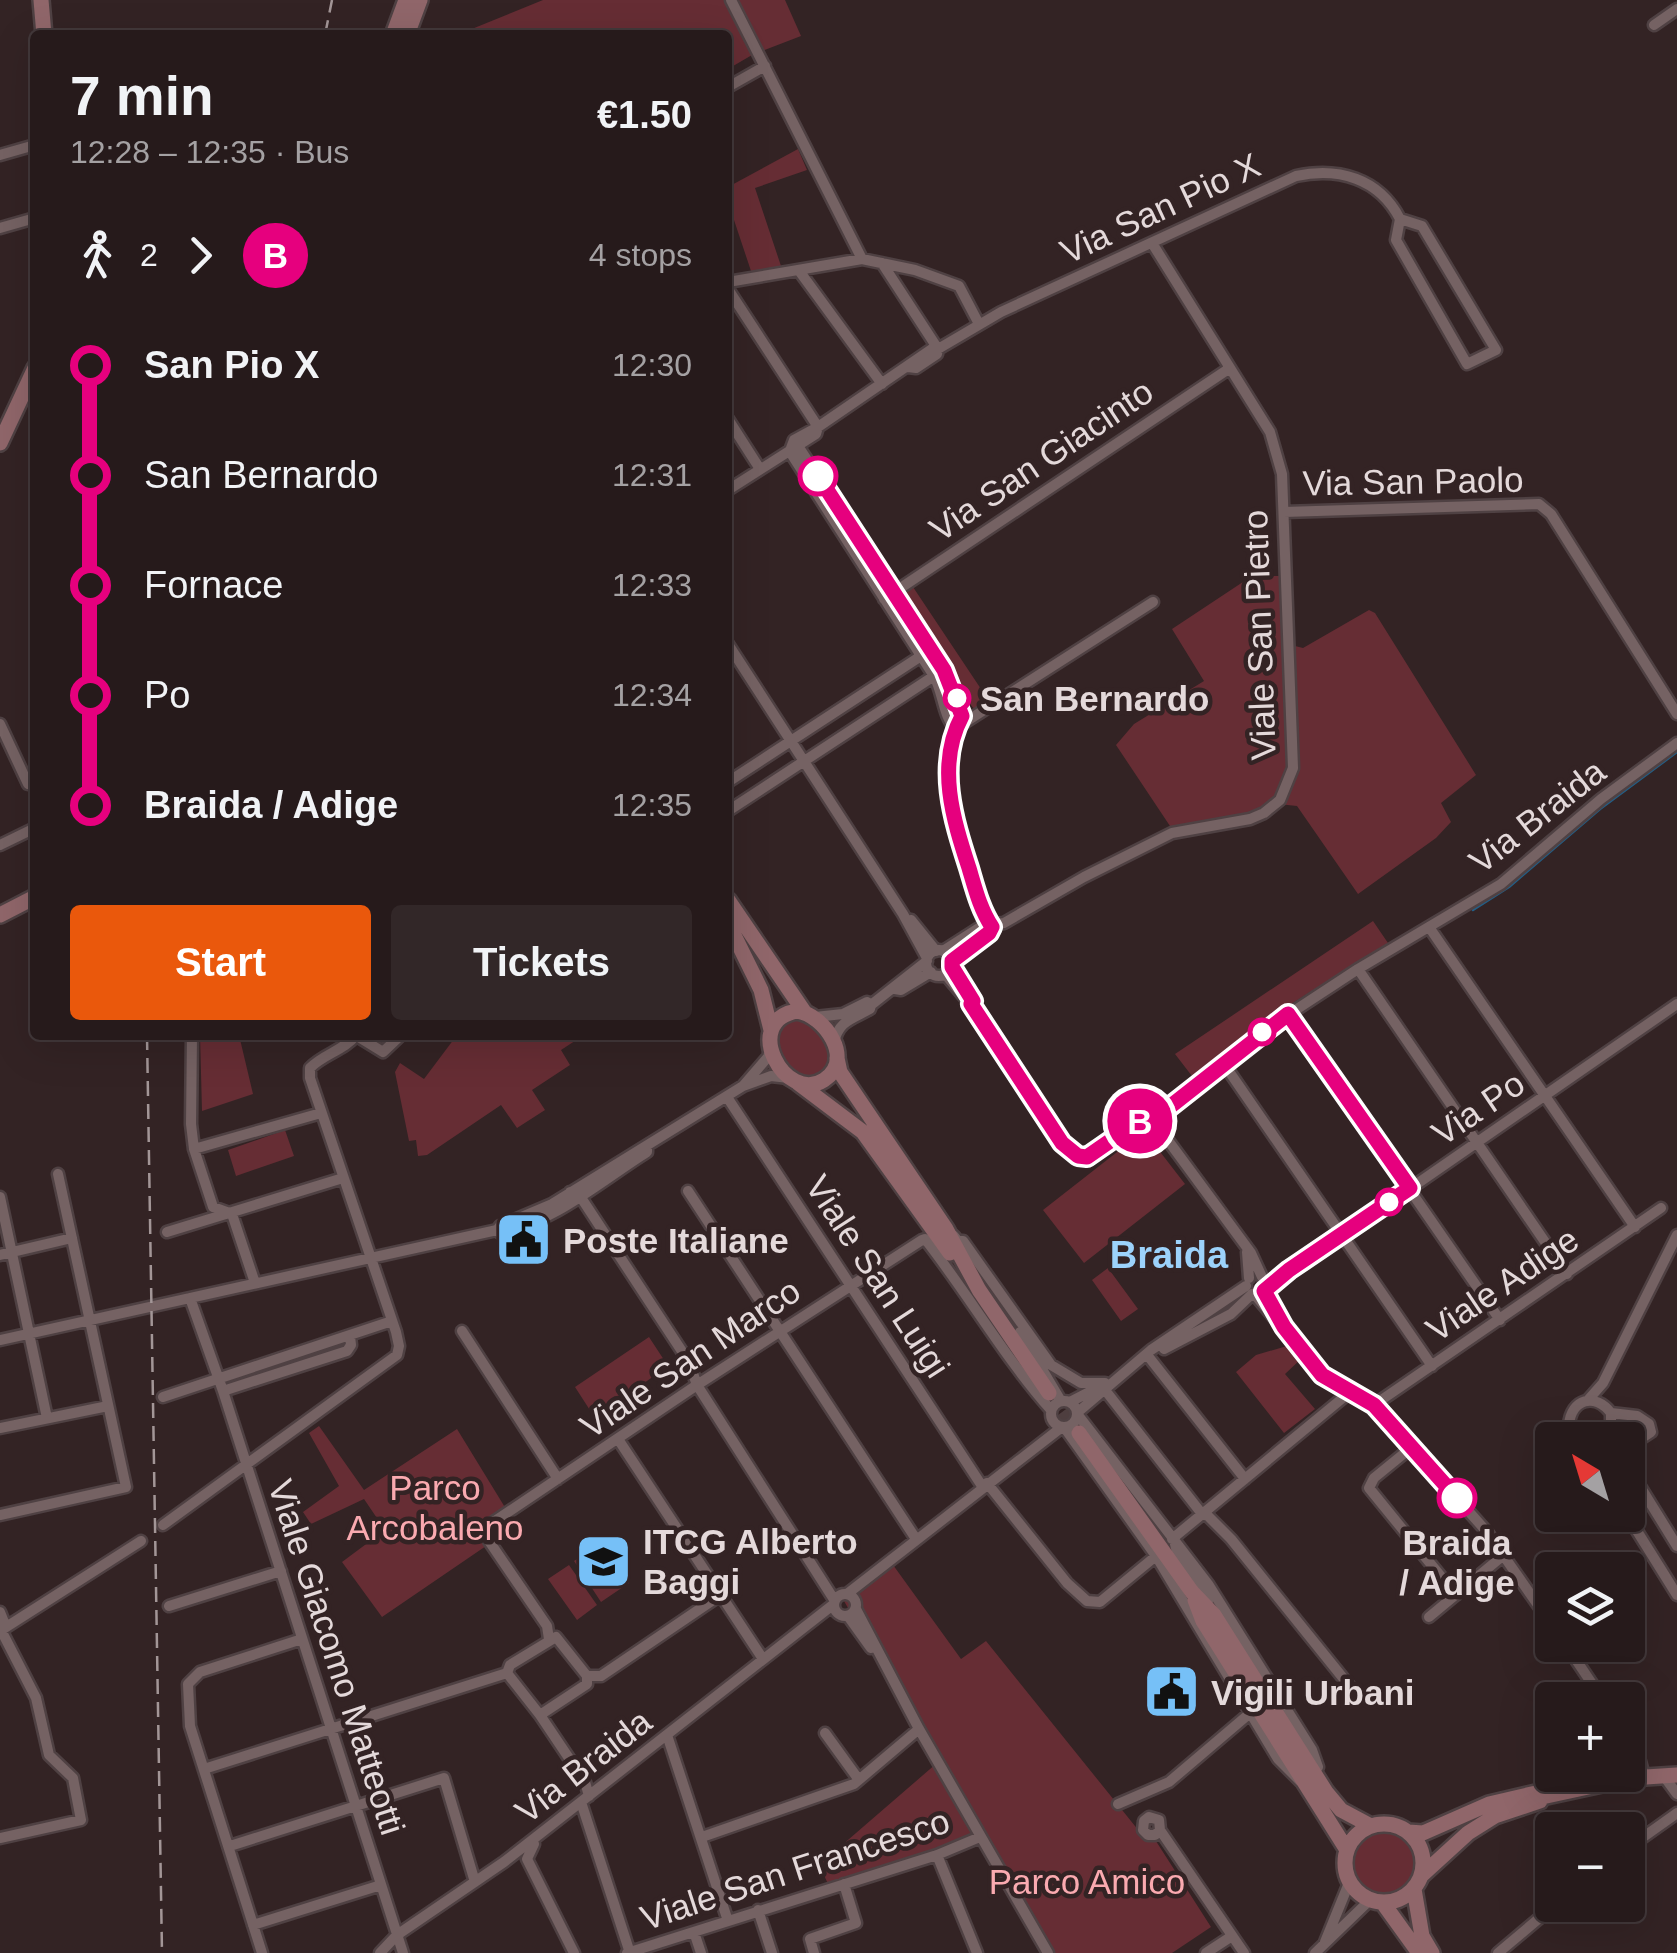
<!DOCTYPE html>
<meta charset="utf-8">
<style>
:root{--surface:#261a1b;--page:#322728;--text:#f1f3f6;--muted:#a4a1a3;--line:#42383a;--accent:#ea580c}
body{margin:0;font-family:Arial,sans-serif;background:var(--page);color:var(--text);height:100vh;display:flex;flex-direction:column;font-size:38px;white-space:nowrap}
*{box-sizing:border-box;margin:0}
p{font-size:32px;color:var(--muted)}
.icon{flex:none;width:55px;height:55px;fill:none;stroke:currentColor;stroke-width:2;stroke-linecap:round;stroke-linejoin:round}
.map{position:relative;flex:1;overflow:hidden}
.details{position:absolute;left:30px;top:30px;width:702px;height:1010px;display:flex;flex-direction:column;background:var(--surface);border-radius:10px;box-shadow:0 10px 40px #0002,0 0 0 2px var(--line)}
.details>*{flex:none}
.badge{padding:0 20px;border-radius:32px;font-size:35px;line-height:65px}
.needle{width:65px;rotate:322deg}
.controls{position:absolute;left:1535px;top:1422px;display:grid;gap:20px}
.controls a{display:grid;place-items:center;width:110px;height:110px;border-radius:10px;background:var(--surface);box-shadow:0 10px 40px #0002,0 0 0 2px var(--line);font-size:50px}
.map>.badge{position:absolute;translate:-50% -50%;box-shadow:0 0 0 5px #fff}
.legs{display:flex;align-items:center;gap:15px;height:110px;padding:0 40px;font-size:32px}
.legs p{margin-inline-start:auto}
.summary{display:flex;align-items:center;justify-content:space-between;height:170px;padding:0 40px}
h1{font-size:55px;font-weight:600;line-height:75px}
.primary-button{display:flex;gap:20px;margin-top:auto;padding:20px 40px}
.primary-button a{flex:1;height:115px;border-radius:10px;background:var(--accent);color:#fff;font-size:40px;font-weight:600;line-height:115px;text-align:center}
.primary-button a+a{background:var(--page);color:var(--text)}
ul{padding:0 40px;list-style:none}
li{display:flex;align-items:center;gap:35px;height:110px;font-size:38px}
li i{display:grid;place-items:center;width:15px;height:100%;margin:0 12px;background:currentColor}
li i::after{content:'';width:25px;height:25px;margin:-12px;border:8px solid;border-radius:50%;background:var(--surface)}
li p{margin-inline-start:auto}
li:first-child i{background:linear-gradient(#0000 50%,currentColor 0)}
li:last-child i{background:linear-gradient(currentColor 50%,#0000 0)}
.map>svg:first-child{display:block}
</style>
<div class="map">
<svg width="1677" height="1953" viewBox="0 0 1677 1953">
<rect width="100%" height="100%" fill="#332324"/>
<path fill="#662d34" d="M543,0H785L801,36L752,55L728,69V35H457Z
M798,149L807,170L755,188L782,269L752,274L734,220L728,221V187Z
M1252,576H1285L1287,644L1303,648L1369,610L1375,613L1476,775L1441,803L1451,822L1436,838L1358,894L1297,806L1278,804L1239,820L1174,832L1116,745L1134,724L1204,681L1172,629Z
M913,587L989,701L975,710L966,699L953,669L903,594Z
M1373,921L1388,943L1280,1011L1195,1080L1175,1054Z
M799,1016C827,1036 847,1055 811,1080C781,1074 776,1053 778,1026Z
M200,1035H239L253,1094L202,1111Z
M457,1035H584L561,1050L570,1065L532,1090L545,1110L517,1128L501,1105L427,1155L418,1156L416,1140L409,1141L395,1072L400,1063L424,1079Z
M285,1130L294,1156L236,1176L228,1150Z
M1144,1131L1185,1184L1084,1263L1043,1210Z
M1108,1268L1138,1309L1121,1321L1092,1280Z
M649,1337L668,1366L595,1418L575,1387Z
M1287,1346L1301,1359L1285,1374L1315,1409L1284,1433L1236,1372L1256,1355Z
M319,1426L364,1490L457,1429L506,1509L488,1521L481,1537L486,1546L382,1617L342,1562L385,1530L364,1499L311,1524L303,1512L339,1486L309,1433Z
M601,1543L629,1583L601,1602L574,1561Z
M888,1558L961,1659L986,1641L1139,1831L1154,1838L1211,1927L1172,1953H1046L979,1840L831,1890L819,1865L937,1763L840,1594Z
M569,1565L597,1605L577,1620L548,1579Z
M1353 1864a31 31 0 1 1 62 0a31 31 0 1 1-62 0Z"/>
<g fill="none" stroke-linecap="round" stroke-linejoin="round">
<path stroke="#235f87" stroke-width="2.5" d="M1473,910L1509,887L1600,809L1677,752"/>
<path stroke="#4e3e3f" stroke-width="15" stroke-dasharray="15 8" stroke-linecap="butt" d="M1049,1393L1079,1433"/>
<defs>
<path id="street" d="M731,0L862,259
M1654,25L1677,9
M728,87L765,66
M0,155L35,145
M0,228L35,218
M882,263L938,349
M800,272L882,384
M728,282L862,259L915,270L959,286L979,324
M728,289L818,427L932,349H938L1001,312L1296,176C1338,167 1379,178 1400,219L1396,240L1467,364L1496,350L1422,226L1400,219
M908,367L916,368L937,354L938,349
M728,419L760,469
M791,448L800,449L944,670L962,716C928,778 964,854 984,915L992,927
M791,448L792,455L934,676C943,692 943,716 955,728
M728,490L816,434L818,427L794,440L791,448
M1284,512L1539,504L1551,514L1677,714
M884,599L1230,368
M728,644L903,914L927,958
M0,724L28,784
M956,728L1153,602
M728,782L921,656
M728,811L934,676
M0,845L35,828
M911,920L936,951
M1429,927L1635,1227
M926 963a13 13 0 1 1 26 0a13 13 0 1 1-26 0Z
M943,951L982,926L1004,923L1084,877L1172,833L1250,819L1264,813L1280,800L1293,768L1282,474L1270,432L1152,243
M952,961L989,933L992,927
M952,967L973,1001L971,1004L1062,1143L1078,1156L1087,1157L1136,1123L1153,1120L1262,1032L1358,969L1501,884L1601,799L1677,743
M1358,969L1567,1274
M945,974L970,1004
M895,989L901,990L931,972
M1288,1014L1500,1320
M815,1017L843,1014L867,1002L871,1005
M192,1035L191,1124L194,1149L213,1207L232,1214L255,1283
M357,1036L383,1052L401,1035
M834,1043C838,1021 852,1019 870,1009L871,1005L927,961
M1224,1064L1432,1366
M743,1086L768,1057L770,1050
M727,1097L982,1486
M1153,1120L1251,1253L1262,1277
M194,1149L321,1113
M688,1191L916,1539
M570,1192L580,1196L689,1362L697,1385L835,1601
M0,1197L47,1418
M497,1230L500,1226L552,1204L743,1086L771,1076L789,1078
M167,1232L343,1178
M954,1236L958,1241H963L1051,1365L1081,1383H1105
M1247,1252L1249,1278
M0,1255L72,1238
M1265,1289L1677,1004
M1264,1291L1282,1321
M1255,1295L1322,1375L1374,1405L1385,1417L1487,1532L1552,1625
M190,1298L223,1391L403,1953
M462,1331L558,1479
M1020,1332L1061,1401
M0,1340L497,1230L500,1233C553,1223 601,1181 647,1152V1147
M1164,1349L1231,1314L1252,1294
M1148,1356L1245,1479
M1105,1390L1202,1514L1208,1516L1231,1539L1360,1699
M223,1391L347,1351L351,1345L350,1336
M163,1397L392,1321
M1588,1400L1603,1383L1677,1235
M1051 1414a13 13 0 1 1 26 0a13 13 0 1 1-26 0Z
M1070,1402L1101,1386
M1374,1405L1661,1208
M1078,1412L1151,1350L1246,1286
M1078,1415L1208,1584L1312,1750L1318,1767
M1064,1427L1156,1556L1278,1759L1300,1781
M0,1428L108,1406
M618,1439L763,1659
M1579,1440L1569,1425C1571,1399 1595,1392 1611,1413L1637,1416L1649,1424L1651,1432L1628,1447
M1603,1440L1611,1430V1413
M1412,1447L1374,1478L1369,1488L1456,1595
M1628,1467L1677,1546
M987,1483L1067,1583L1087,1601L1100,1602L1156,1556
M0,1515L126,1487L58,1174
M1627,1515L1677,1595
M163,1525L397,1355L399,1346L396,1332L310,1078V1068C323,1054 345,1050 356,1035
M1172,1539L1350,1392
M1175,1544L1177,1552L1208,1601
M847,1594L1062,1427
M834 1605a11 11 0 1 1 22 0a11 11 0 1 1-22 0Z
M169,1606L281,1571
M856,1609L919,1729L1048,1953
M0,1612L6,1627
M848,1616L871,1648
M1429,1617L1505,1554
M0,1631L141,1541
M556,1637L587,1676V1684L540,1715L507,1673L510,1665Z
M549,1639L547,1626L489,1541L492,1523L697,1385L922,1240L925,1239C969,1295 1004,1357 1051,1410
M1566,1645L1603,1700
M587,1676H601L716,1598L720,1591
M540,1715L585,1782L589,1796
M825,1733L859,1780
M667,1735L728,1921
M1628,1736L1637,1750L1644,1776
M204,1769L507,1673
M1663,1775L1677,1794
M581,1802L630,1953
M1118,1804L1169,1782L1249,1714
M1160,1830L1155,1835H1148L1143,1830L1144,1821L1149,1817L1159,1820L1160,1830L1244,1953
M702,1837L854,1784L919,1729
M0,1838L81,1820L73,1778L49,1755L36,1698L1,1630
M534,1844L527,1859L574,1953
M230,1846L444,1778L475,1882
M1628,1848L1677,1813
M937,1855L977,1953
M758,1910L772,1953
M253,1925L381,1885
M694,1932L701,1953
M1325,1942L1349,1883
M262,1953L190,1726L188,1684L200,1672L302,1639
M380,1953L397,1935L504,1862L834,1604
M627,1953L937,1855L980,1837
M814,1953L810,1939L856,1923L844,1884
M1206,1953L1232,1936
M1315,1953L1370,1900
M1498,1953L1555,1905"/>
<path id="secondary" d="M41,0L44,35
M393,35L406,0
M407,35L420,0
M0,443L35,368
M728,900L805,1013
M0,915L35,897
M728,923L761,990L771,1030
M797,1011C825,1015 855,1060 824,1080C785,1105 740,1021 797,1011Z
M837,1058L840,1072L946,1229L979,1290L1049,1393
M798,1083L863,1132L950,1253
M1079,1433L1192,1592L1214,1615L1326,1792L1341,1810L1371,1826
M1195,1600L1203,1621L1347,1850
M1345 1863a39 39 0 1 1 78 0a39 39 0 1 1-78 0Z
M1408,1832L1423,1833L1489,1804L1536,1793L1542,1797L1630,1778L1677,1775
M1422,1875L1468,1833L1495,1816L1540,1801
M1414,1889L1422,1936L1432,1953
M1383,1903L1419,1953"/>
</defs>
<use href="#street" stroke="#4f4143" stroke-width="15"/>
<use href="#secondary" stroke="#4f4143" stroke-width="20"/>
<use href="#street" stroke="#756263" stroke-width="10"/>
<use href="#secondary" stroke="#90666a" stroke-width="15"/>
<path stroke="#a39697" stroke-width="2.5" stroke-dasharray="15 8" stroke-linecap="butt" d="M325,35L332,0
M147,1035L162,1953"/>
</g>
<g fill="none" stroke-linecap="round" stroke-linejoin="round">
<defs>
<path id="line-1" d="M818,476L944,670L962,716C936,765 953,819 969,868C975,888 980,909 992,927L989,933L952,961V967L973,1001L971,1004L1062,1143L1078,1156L1087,1157L1136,1123L1153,1120L1288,1014L1410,1188L1289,1270L1264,1291L1284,1327L1322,1375L1374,1405L1457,1498"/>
</defs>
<use href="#line-1" stroke="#fff" stroke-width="22"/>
<use href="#line-1" stroke="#e6007e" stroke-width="15"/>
</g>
<defs>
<symbol id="civic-square" viewBox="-11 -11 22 22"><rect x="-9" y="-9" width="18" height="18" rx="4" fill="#76c0f7" stroke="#332324"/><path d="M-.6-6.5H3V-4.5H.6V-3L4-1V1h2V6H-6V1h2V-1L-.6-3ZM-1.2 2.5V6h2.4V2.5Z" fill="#111"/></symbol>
<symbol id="school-square" viewBox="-11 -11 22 22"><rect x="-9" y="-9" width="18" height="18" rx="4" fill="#76c0f7" stroke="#332324"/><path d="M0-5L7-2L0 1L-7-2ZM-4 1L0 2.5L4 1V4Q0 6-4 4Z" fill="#111"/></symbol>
</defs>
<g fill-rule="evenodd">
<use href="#civic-square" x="492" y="1208" width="63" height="63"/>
<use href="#school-square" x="572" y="1530" width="63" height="63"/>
<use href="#civic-square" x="1140" y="1660" width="63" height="63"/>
</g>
<g fill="#fff" stroke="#e6007e" stroke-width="5">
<circle cx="818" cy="476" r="18"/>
<circle cx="957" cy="698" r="12"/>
<circle cx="1262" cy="1032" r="12"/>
<circle cx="1389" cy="1202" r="12"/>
<circle cx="1457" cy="1498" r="18"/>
</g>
<g text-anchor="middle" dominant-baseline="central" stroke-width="9" stroke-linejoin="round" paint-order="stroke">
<g font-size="35" fill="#e4d9da" stroke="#332324">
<text transform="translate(1160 208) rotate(-25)">Via San Pio X</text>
<text transform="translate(1041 460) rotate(-34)">Via San Giacinto</text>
<text transform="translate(1413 481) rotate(-1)">Via San Paolo</text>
<text transform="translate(1259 635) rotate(-92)">Viale San Pietro</text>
<text transform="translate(1537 816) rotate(-38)">Via Braida</text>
<text transform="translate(1478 1108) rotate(-34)">Via Po</text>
<text transform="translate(878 1276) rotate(57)">Viale San Luigi</text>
<text transform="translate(1502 1284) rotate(-34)">Viale Adige</text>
<text transform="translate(690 1358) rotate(-34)">Viale San Marco</text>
<text transform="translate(337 1657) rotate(72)">Viale Giacomo Matteotti</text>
<text transform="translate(583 1766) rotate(-38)">Via Braida</text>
<text transform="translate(795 1869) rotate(-18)">Viale San Francesco</text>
</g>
<g font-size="35" font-weight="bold" fill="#e4d9da" stroke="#332324" text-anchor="start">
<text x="980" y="698">San Bernardo</text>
<text x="1457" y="1542" text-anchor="middle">Braida<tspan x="1457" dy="40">/ Adige</tspan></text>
</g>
<g font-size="35" font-weight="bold" fill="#e4d9da" stroke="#332324" text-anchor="start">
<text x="563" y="1240">Poste Italiane</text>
<text x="643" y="1541">ITCG Alberto<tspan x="643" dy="40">Baggi</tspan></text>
<text x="1211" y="1692">Vigili Urbani</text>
</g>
<g font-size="35" fill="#faaab0" stroke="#332324">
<text x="435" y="1487">Parco<tspan x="435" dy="40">Arcobaleno</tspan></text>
<text x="1087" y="1881">Parco Amico</text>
</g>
<g font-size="38" font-weight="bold" fill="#9cd2fb" stroke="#332324">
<text x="1169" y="1255">Braida</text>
</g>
</g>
</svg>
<div class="controls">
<a><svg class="needle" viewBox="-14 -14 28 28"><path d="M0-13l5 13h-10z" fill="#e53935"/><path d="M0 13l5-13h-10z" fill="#a4a1a3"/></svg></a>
<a><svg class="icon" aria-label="layers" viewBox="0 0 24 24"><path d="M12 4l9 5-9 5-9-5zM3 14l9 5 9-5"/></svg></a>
<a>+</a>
<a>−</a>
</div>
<b class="badge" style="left:1140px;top:1121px;background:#e6007e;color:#fff">B</b>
<section class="details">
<div class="summary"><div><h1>7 min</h1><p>12:28 – 12:35 · Bus</p></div><b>€1.50</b></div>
<div class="legs"><svg class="icon" aria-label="walk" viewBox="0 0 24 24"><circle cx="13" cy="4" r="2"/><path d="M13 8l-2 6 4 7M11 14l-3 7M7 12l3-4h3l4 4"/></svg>2<svg class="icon" aria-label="forward" viewBox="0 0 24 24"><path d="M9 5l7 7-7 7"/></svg><b class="badge" style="background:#e6007e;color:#fff">B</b><p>4 stops</p></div>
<ul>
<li><i style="color:#e6007e"></i><b>San Pio X</b><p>12:30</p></li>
<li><i style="color:#e6007e"></i><span>San Bernardo</span><p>12:31</p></li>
<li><i style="color:#e6007e"></i><span>Fornace</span><p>12:33</p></li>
<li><i style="color:#e6007e"></i><span>Po</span><p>12:34</p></li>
<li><i style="color:#e6007e"></i><b>Braida / Adige</b><p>12:35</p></li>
</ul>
<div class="primary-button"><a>Start</a><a>Tickets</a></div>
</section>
</div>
